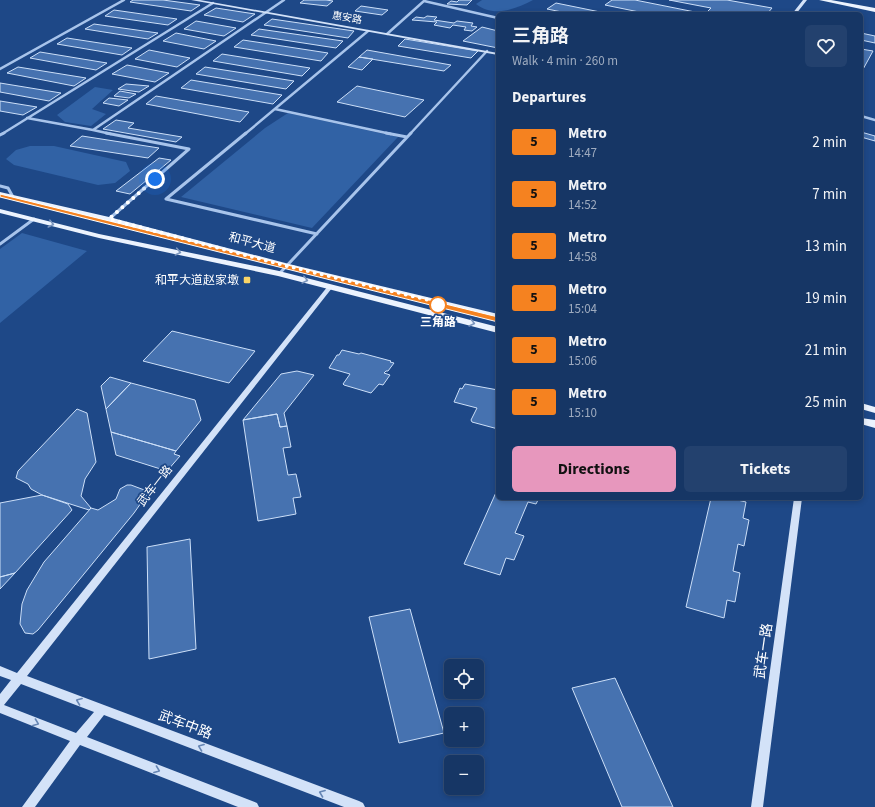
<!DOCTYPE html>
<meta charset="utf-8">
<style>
:root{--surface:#163665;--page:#23416e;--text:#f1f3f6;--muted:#9eabbf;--line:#355079;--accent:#e797bd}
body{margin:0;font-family:"Source Sans 3","Noto Sans SC",sans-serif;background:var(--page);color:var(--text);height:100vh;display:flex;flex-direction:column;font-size:15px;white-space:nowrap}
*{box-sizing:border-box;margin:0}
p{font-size:13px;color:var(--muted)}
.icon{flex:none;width:22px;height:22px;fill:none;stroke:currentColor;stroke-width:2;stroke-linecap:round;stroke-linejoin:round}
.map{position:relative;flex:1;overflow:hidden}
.details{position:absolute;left:496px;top:12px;width:367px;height:488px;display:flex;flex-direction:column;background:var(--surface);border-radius:6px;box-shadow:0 2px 6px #0003,0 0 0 1px var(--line)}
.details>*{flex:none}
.badge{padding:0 8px;border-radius:3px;font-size:14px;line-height:26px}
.tools{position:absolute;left:444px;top:659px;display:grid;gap:8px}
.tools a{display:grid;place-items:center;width:40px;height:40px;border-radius:6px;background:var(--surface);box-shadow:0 2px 6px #0003,0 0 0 1px var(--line);font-size:20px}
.you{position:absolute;width:20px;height:20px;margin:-10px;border:3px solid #fff;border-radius:50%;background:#1a73e8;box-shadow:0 0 0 6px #1a73e833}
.map>.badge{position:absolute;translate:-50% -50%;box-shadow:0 0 0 2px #fff}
h2{padding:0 16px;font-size:15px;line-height:36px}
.round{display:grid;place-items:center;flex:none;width:42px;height:42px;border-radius:6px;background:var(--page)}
.summary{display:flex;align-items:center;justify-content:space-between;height:68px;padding:0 16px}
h1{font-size:19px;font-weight:700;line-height:30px}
.button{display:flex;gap:8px;margin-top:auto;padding:8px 16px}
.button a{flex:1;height:46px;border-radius:6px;background:var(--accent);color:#111;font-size:16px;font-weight:700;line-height:46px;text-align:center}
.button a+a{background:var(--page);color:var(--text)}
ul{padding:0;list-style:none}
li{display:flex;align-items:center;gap:12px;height:52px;padding:0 16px}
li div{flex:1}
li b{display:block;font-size:15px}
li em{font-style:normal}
li .badge{min-width:44px;font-weight:700;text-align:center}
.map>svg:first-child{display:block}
</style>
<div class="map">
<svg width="875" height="807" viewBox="0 0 875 807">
<rect width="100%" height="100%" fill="#1e4887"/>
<path fill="#3162a5" d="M482,0H533C516,9 493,18 476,4Z
M95,87L113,90L92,109L106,114L91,126L65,122L57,115Z
M288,113L398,137L312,228L181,197L265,128Z
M30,146H54L126,162L130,171L115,183L98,185L14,165L6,159L16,150Z
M22,233L87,251L0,323V249Z"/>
<path fill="#4672b0" stroke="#ccdff8" d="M133,0H163L200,5L191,11L130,2Z
M304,0H326L333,1L327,6L300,3Z
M459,0H472L467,5L447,4L451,1L457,2Z
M612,0H635L705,14L711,8L669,0H727L772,8L767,14H649L605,5Z
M556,3L610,14H572L547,9Z
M361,6L388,10L382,15L355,11Z
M216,8L255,14L243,22L204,15Z
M114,10L177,19L168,25L105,16Z
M427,16L437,17L434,20L454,23L457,21L473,23L471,26L477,27L472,31L464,30L466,27L453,25L450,28L434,25L437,22L412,20L416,17L424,18Z
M272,19L354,31L348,38L264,25Z
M196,21L236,28L224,36L184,29Z
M94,24L158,33L148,39L85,29Z
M482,27L498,31V36L495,38L498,39V48L463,41Z
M259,29L343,41L336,48L251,35Z
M176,33L216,41L204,49L163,41Z
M861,33L875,36V43L861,40Z
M67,38L132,48L122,55L57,44Z
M405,39L478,51L471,58L398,46Z
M243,40L328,53L321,61L234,47Z
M861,49L873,51L861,73Z
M149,50L190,58L177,67L135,59Z
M367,50L451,65L444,71L359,57Z
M40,52L107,63L96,70L30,58Z
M222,54L310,68L302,76L213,61Z
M359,57L373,59L362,70L348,67Z
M127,65L169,73L155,82L112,74Z
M18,67L86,78L74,86L7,73Z
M205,67L294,81L286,89L196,74Z
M191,80L282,95L273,104L181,88Z
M0,83L61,93L49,101L0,92Z
M126,84L149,86L139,92L118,89Z
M357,86L424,100L405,117L337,102Z
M120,91L136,94L129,98L114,96Z
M156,96L249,112L240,122L146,104Z
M109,98L128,100L119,106L103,103Z
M0,101L37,107L23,115L0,111Z
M116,120L134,123L128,128L182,137L176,142L103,129Z
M861,132L875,136V141L861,137Z
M82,136L159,148L148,158L70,146Z
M159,158L171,160L130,194L116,191Z
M172,331L255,351L229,383L143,361Z
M342,350L359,354L361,353L391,361L390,362L394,363L388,371H386L384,373L390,375L383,385L379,384L371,393L344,385L343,384L350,374L329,368L337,355H339Z
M297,371L314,375L284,413L287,426L280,427L277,414L243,420L281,374Z
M110,377L131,383L106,409L101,386Z
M131,383L195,400L201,420L176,451L111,432L106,409Z
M465,384L498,390V429L472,422L471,420L477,408L454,402L460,388L462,389Z
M77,409L87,413L96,462L85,479L82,492L81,496L91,508L89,510L42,495L31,489L28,484L16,478L18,471Z
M277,414L280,427L287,426L291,447L283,448L288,475L296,474L301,497L293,498L296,514L258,521L243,420Z
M111,432L176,451L174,454L180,456L167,471L116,455Z
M127,485H131L147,491L148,493L134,513L38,630L33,634L25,633L20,624L22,604L27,590L44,562L91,508L98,510L116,499L120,489Z
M498,488V498H539L536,504L528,502L515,533L524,536L514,560L506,558L500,575L464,564Z
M42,495L68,504L72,510L15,573L0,577V503Z
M711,498H729L746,502L743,518L749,520L744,546L738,544L733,571L740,573L735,602L727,600L724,618L686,607Z
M190,539L196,649L149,659L147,547Z
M15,573L0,589V577Z
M410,609L444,733L399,743L369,617Z
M615,678L673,807H622L572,688Z"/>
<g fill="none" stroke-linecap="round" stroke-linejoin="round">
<path stroke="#a8c4eb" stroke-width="2.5" d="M424,1L498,18
M387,34L425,0
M0,69L124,0
M275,109L391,134
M861,116L875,120
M27,118L93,130L284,0
M93,130L111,134
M2,134L213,3
M245,134L368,31
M410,134L487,51"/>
<path stroke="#a8c4eb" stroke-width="3" d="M106,133L189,149L109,219
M246,133L166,199L317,234
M386,133L407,137
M0,135L4,133
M0,186L8,188L13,197
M0,244L34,219
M279,274L411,133"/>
<path fill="#d3e2f8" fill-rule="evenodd" d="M191,0H200L498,53V55Z
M803,0H807L796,14H792Z
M330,285L333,287L332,288L27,676L359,801L363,803L365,807H344L104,715L87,737L257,803L259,807H238L80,745L35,807H22L70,741L0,713V694L11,680L0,676V666L17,673L328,286ZM21,684L94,712L76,733L4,705Z
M794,498H802L763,807H751Z"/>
<path fill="#ecf3fe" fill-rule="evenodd" d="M819,0H831L875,8V12Z
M0,192L109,217L289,264L498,314V320L284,268L108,221L0,196Z
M0,209L99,234L279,271L498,327V333L278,276L99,238L0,213Z
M861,403L875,407V413L861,409Z
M861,418L875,420V428L861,424Z"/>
</g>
<defs><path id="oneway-chevron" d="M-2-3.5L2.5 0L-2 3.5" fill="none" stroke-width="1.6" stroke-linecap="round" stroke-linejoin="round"/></defs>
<g stroke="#7b95bd">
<use href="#oneway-chevron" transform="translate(51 224) rotate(14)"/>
<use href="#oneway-chevron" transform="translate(178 252) rotate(12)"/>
<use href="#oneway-chevron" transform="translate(305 280) rotate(14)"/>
<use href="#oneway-chevron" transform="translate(472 323) rotate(14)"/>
</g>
<g stroke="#6686b4">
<use href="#oneway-chevron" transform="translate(79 701) rotate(-159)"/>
<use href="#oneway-chevron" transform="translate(36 723) rotate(21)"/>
<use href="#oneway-chevron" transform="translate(201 747) rotate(-159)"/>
<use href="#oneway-chevron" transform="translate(157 770) rotate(21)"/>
<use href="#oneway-chevron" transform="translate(322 793) rotate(-159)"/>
</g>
<path fill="#f58220" stroke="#fff" d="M0,194L498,317L502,320L498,322L0,197Z"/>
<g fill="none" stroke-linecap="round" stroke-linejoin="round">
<path stroke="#fff" stroke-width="4" stroke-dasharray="0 7.2" d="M155,179L109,219L287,266L437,302L438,305"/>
</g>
<rect fill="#fad467" stroke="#1e4887" stroke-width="1.5" x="243" y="276" width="8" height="8" rx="2"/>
<circle fill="#fff" stroke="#f58220" stroke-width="2" cx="438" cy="305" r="8"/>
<g text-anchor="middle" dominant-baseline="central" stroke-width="3.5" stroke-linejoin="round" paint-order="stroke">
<g font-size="10" fill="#fff" stroke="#1e4887">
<text transform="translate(347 18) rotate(10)">惠安路</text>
</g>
<g font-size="12" fill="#fff" stroke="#1e4887">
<text transform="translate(252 243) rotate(15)">和平大道</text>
<text transform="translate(155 486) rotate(-52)">武车一路</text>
</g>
<g font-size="12" fill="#fff" stroke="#1e4887" text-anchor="end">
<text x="239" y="280">和平大道赵家墩</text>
</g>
<g font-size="12" font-weight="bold" fill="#fff" stroke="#1e4887">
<text x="438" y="322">三角路</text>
</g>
<g font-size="14" fill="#fff" stroke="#1e4887">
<text transform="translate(764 651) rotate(-82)">武车一路</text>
<text transform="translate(185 725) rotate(21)">武车中路</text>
</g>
</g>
</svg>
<div class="tools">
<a><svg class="icon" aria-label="locate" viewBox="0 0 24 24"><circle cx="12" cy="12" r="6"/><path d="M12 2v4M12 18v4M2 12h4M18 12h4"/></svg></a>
<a>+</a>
<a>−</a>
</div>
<div class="you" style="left:155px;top:179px"></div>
<section class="details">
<div class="summary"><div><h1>三角路</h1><p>Walk · 4 min · 260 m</p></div><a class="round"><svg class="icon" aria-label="heart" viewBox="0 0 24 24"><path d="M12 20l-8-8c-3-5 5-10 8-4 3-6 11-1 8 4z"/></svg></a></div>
<h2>Departures</h2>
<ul>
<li><span class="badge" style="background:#f58220;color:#111">5</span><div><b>Metro</b><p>14:47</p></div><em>2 min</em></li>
<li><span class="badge" style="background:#f58220;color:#111">5</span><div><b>Metro</b><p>14:52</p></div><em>7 min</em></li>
<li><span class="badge" style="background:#f58220;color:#111">5</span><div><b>Metro</b><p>14:58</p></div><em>13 min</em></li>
<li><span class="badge" style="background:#f58220;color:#111">5</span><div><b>Metro</b><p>15:04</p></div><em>19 min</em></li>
<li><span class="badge" style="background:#f58220;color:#111">5</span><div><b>Metro</b><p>15:06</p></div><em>21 min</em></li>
<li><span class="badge" style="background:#f58220;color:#111">5</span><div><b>Metro</b><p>15:10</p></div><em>25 min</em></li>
</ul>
<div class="button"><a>Directions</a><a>Tickets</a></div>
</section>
</div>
